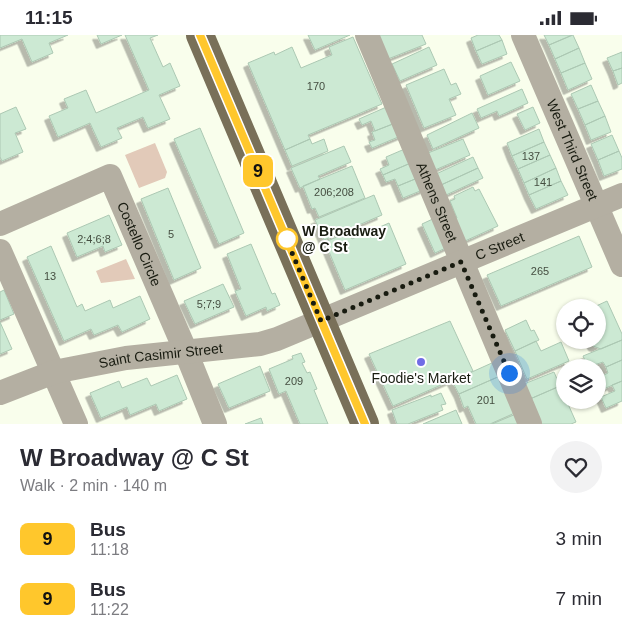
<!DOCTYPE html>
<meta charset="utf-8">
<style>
:root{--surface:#fff;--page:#f2f2f3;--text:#2b2b33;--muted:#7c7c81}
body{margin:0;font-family:Helvetica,sans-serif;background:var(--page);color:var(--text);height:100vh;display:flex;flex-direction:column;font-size:19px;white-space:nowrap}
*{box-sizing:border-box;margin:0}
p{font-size:16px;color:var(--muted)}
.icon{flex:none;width:28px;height:28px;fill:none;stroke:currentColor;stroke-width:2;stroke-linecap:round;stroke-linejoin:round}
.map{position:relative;height:389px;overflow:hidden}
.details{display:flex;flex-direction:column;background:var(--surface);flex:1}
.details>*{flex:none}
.badge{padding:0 10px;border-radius:8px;font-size:18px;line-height:32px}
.fabs{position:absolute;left:556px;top:264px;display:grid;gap:10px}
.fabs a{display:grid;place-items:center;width:50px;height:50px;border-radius:50%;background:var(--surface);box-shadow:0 1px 4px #0004;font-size:25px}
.you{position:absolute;width:25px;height:25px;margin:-12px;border:4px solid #fff;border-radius:50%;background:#1a73e8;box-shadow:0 0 0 8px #1a73e833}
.map>.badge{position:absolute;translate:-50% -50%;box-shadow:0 0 0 2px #fff}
.round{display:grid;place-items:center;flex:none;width:52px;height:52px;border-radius:26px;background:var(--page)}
.headline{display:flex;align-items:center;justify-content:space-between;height:85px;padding:0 20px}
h1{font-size:24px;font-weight:700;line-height:38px}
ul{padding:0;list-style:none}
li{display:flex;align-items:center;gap:15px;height:60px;padding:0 20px}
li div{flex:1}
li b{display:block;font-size:19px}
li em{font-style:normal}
li .badge{min-width:55px;font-weight:700;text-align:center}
.status{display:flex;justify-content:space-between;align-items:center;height:35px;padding:0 25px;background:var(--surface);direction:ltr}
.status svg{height:14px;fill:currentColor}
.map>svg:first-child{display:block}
</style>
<div class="status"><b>11:15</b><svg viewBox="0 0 49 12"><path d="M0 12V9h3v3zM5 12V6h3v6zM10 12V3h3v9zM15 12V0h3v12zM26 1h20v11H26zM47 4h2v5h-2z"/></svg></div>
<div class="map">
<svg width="622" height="389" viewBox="0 0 622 389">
<defs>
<filter id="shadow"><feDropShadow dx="-4.5" dy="4.5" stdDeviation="0" flood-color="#0004"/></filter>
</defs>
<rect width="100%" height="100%" fill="#f9feec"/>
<path fill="#e2cab9" d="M155,108L167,137L165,143L139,153L125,120Z
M126,224L135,244L101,248L96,236Z"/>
<path fill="#cce9d3" stroke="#acc8b3" filter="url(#shadow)" d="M0,0H68L49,8L53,18L32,27L22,4L0,13Z
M97,0H122L101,9Z
M125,0H158L150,3L163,32L170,28L180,51L159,60L170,84L148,93L143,82L117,93L122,103L101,112L90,88L58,102L49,81L68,73L64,64L86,55L96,78L149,55Z
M308,0H350L315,15Z
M378,0H422L426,9L388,24Z
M478,0H499L502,5L476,16L471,3Z
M544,0H572L549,10Z
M573,0L579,13L555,24L549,10Z
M353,2L382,69L308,100L310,104L285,115L248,28L274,17L275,20L292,12L301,33L332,20L329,12Z
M502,5L507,19L482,29L476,16Z
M429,12L437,30L400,46L392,29Z
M579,13L585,28L561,38L555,24Z
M622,17V33L613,36L607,23Z
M511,27L520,46L488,60L480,41Z
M585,28L592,44L568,55L561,38Z
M622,33V48L618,50L613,36Z
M444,34L451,50L456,48L461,59L449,64L456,80L424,93L406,50Z
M591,50L598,66L578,74L571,59Z
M522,54L528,68L499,81L497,76L481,83L477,74Z
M598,66L605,81L585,90L578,74Z
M391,70L398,87L375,96L371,86L362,90L359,84Z
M16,72L26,94L15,98L23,117L2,126L0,122V79Z
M533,72L540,88L525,95L517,79Z
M472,78L479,93L433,114L427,100Z
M605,81L611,97L591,105L585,90Z
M398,87L403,100L372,113L369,107L375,105L372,97Z
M200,93L244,198L219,209L174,104Z
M539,94L544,107L512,121L507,108Z
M612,100L619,116L598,125L591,109Z
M310,104L312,109L324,104L328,116L292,131L285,115Z
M463,104L470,120L435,135L428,118Z
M544,107L550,120L518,134L512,121Z
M344,111L351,127L318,141L320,144L300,153L291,133Z
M407,113L413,127L383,140L380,134L389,130L386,122Z
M619,116L622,123V134L604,141L598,125Z
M550,120L556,133L524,148L518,134Z
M473,122L478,133L441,150L436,139Z
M413,127L420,142L398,151L395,144L386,147L383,140Z
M352,131L365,163L319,182L315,173L312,174L303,151Z
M478,133L483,143L446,160L441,150Z
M556,133L561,146L529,160L524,148Z
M420,142L425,154L403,163L398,151Z
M561,146L568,160L536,174L529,160Z
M473,152L475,156L479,154L498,191L465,206L455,184L457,183L450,166L455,164L454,161Z
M168,153L201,233L174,245L141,164Z
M374,160L382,180L324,205L315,185Z
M109,180L122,210L105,217L103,211L77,222L67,198Z
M437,182L450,211L435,218L422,189Z
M389,188L406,229L345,255L325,207L349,197L352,204Z
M579,201L592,232L501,271L487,240Z
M251,209L272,259L275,258L280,270L267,276L266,272L246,281L235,256L241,254L227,219Z
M51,211L77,272L82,269L85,276L110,265L113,273L140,261L150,284L122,297L118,290L94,300L91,294L64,306L27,222Z
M223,249L234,272L195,289L184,266Z
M4,255L14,279L0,285V257Z
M607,266L622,299V305L601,314L593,311L590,305H598V272H594Z
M526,285L531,296L534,295L539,305L515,316L505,295Z
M450,286L473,336L393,371L369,319Z
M0,287L12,314L0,319Z
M622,305V325L606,332L603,327L588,332L583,321Z
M536,306L541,316L561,307L569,326L527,344L515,316Z
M301,318L305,327L302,328L307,338L310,337L317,354L314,355L328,389H300L286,356L279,359L269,334L293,324L292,321Z
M622,325V346L599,356L598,343L608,338L606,332Z
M494,327L500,341L459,359L452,346Z
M260,331L270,356L229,373L218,349Z
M554,337L560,351L530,364L524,349Z
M177,340L187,364L159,376L156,369L130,380L127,372L101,383L90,358L119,346L122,353L147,343L151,351Z
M500,341L517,377L490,389H476L468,371L464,373L459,359Z
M622,346V366L606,373L601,362L615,356L612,350Z
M560,351L576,387L571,389H541L530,364Z
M441,358L446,369L441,370L443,375L408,389H397L392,375L431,360V362Z
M456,375L462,389H423Z
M516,379L520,389H492Z
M261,383L263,389H245Z"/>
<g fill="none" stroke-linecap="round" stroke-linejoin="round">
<g stroke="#b4afa2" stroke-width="24">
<path id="s1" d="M367,0L530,389"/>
<path id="s2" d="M523,0L622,230"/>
<path id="s3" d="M0,189L110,141L186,317L215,389"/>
<path d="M0,216L76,389"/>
<path id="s4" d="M0,358L54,337L126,323L260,309L277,304L622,160"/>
</g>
<path stroke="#797059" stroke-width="28" d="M200,0L365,389"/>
</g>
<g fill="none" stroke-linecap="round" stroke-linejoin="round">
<defs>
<path id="line" d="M200,0L365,389"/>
</defs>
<use href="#line" stroke="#fff" stroke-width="11"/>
<use href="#line" stroke="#ffc72c" stroke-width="8"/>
<path stroke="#181b10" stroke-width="5" stroke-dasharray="0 9" d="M287,204L284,199L321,286L461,227L509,338"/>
</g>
<circle fill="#fff" stroke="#ffc72c" stroke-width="2.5" cx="287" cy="204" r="10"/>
<circle fill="#716ce6" stroke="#fff" stroke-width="2" cx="421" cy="327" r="5"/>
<g text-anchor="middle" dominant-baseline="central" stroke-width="4" stroke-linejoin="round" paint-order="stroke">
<g font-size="11" fill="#454e41">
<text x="316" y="51">170</text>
<text x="531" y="121">137</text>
<text x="543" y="147">141</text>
<text x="334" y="157">206;208</text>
<text x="171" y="199">5</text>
<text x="94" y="204">2;4;6;8</text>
<text x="540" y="236">265</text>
<text x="50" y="241">13</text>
<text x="209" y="269">5;7;9</text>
<text x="294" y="346">209</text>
<text x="486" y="365">201</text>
</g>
<g font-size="14" fill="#181b10" stroke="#fff">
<text stroke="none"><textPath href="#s2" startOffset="125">West Third Street</textPath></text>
<text stroke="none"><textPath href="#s1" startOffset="181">Athens Street</textPath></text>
<text stroke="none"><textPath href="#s3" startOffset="194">Costello Circle</textPath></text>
<text stroke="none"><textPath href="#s4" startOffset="525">C Street</textPath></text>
<text stroke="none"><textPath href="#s4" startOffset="166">Saint Casimir Street</textPath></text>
</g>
<g font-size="14" font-weight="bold" fill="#181b10" stroke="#fff" text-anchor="start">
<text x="302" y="196">W Broadway<tspan x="302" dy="16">@ C St</tspan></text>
</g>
<g font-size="14" fill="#181b10" stroke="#fff">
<text x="421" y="343">Foodie's Market</text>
</g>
</g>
</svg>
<div class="fabs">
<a><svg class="icon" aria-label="locate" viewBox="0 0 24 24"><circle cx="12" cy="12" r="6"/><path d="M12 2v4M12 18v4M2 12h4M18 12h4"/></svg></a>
<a><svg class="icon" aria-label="layers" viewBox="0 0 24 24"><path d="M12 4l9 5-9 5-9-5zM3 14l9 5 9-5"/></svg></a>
</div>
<div class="you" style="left:509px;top:338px"></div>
<b class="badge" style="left:258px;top:136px;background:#ffc72c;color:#111">9</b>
</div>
<section class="details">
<div class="headline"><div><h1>W Broadway @ C St</h1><p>Walk · 2 min · 140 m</p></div><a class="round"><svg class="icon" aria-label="heart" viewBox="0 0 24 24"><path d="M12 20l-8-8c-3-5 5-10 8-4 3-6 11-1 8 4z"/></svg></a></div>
<ul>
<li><span class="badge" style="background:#ffc72c;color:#111">9</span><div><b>Bus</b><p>11:18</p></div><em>3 min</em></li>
<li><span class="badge" style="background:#ffc72c;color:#111">9</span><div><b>Bus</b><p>11:22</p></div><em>7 min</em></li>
</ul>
</section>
